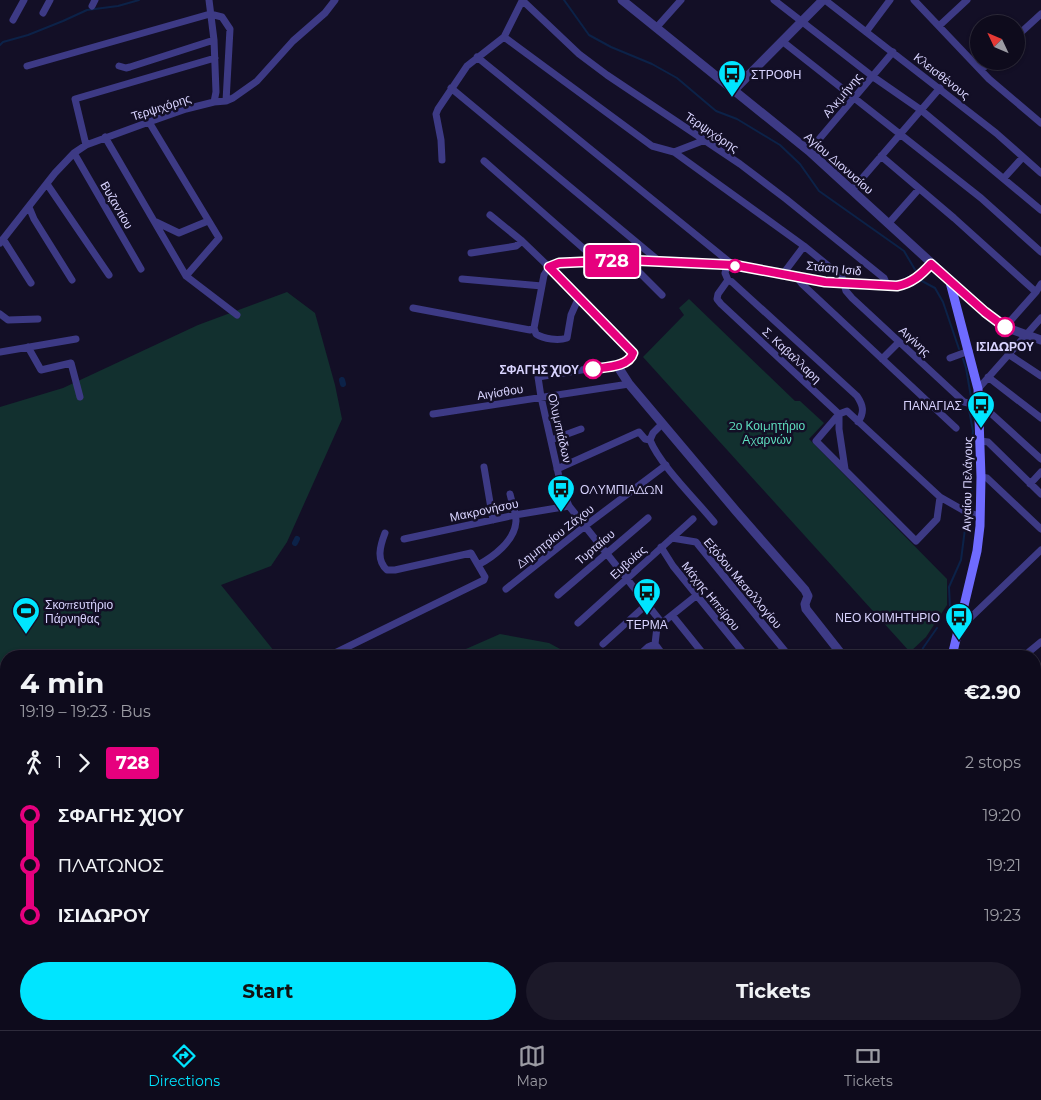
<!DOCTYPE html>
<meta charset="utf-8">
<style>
:root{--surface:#0e0b1c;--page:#1c1929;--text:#f1f3f6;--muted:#9b9ba3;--line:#2e2b3b;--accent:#00e5ff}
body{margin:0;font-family:Montserrat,sans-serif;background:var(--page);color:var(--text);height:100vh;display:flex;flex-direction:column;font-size:19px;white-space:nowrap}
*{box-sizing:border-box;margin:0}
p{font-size:16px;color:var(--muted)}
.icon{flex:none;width:28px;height:28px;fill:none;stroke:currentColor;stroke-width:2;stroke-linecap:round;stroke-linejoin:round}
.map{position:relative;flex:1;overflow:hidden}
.side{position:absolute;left:0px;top:650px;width:1041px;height:380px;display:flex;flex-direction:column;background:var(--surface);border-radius:20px 20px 0 0;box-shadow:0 1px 4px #0004,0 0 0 1px var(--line)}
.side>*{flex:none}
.badge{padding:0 10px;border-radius:4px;font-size:18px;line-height:32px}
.needle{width:32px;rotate:314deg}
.fabs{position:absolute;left:970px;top:15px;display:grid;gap:10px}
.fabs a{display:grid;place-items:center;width:55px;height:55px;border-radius:50%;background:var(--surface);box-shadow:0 1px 4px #0004,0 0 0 1px var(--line);font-size:25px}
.map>.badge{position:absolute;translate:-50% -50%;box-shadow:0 0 0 2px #fff}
.legs{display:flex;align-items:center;gap:8px;height:55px;padding:0 20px;font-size:16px}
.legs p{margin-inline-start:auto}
.summary{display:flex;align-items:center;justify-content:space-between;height:85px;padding:0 20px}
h1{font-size:28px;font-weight:700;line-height:38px}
.button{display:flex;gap:10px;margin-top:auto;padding:10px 20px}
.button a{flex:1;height:58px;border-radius:30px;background:var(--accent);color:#111;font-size:20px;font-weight:700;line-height:58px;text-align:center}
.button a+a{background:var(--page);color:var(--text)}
ul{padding:0 20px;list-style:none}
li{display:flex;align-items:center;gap:18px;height:50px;font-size:19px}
li i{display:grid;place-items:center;width:8px;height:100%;margin:0 6px;background:currentColor}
li i::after{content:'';width:12px;height:12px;margin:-6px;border:4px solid;border-radius:50%;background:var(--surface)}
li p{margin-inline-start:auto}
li:first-child i{background:linear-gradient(#0000 50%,currentColor 0)}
li:last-child i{background:linear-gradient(currentColor 50%,#0000 0)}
.tab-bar{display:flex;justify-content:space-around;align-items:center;height:70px;border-top:1px solid var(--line);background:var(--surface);font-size:14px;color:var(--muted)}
.tab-bar a{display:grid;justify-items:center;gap:2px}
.tab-bar .current{color:var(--accent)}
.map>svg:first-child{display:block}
</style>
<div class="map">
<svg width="1041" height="1030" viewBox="0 0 1041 1030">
<rect width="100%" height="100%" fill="#130f26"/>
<path fill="#12302f" d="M287,292L315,313L335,385L342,419L287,542L271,566L221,585L278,656H6V1024H41V1030H0V407L63,388L198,325Z
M689,299L795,401H800L824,423L809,439L947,579V605L926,637L910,652L643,357L684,315L679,308Z
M500,634L549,643L573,656H450Z
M1041,946V998C1033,981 1035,964 1041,946Z
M355,1024H690L681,1030H369Z"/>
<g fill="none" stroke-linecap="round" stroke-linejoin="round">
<path stroke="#0c2248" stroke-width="2" d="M564,0L589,35L611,47L652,64L677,78L716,111L737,119L780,145L800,164L819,191L904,251L917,273
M0,45L3,42L28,35L63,21L87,10L118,6L139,0
M920,280L935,288L943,302L959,349
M963,359L966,368L971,397
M969,410L973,431L968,466L972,496L970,506
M946,616L950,607L949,587L961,560L966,521
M921,656L923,648L937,628"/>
<path stroke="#0c2248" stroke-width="6" d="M342,380L343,384
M295,543L297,539"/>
<path stroke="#3d3a85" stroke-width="7" d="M209,0L214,40L216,92L214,102
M522,0L579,54L607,75L740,164L786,199L884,278L887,285
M774,0L872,76L921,110L1041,210
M825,0L996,133L1041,173
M914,0L989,79L1041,123
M92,6L95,0
M43,13L50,0
M13,20L24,0
M939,26L967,0
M656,28L681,0
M866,32L890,0
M504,37L522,1
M1016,37L1041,14
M782,41L981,198L1041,252
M477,57L733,265
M27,66L210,14L222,17L230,29L226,101
M119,66L126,68L130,67L214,40
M981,70L991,61
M451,88L659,261
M149,122L219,238L186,276
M105,137L186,276L237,315
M86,145L75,99L215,58
M809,151L893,52
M674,152L804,246L842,277L846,291L852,298L964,402L984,407L1041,459
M74,153L141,269
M881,156L954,218L1036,292
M442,160L441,140L436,114L438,109L467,66L504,37L652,146L674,152L705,140
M484,161L599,262
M1004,178L1023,157
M47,184L109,275
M852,190L940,88
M29,207L34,219L72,280
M156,222L179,233L208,221
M888,224L919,189
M3,239L31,283
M0,243L55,173L74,153L86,145L149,122L186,109L214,102L226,101L233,98L257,81L293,41L325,13L335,0
M471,253L516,246L522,241
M627,260L662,295
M727,265L725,273L728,280L718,294L717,299L721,304L839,414V429L845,469
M783,274L804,246
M796,276L802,284L956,428
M462,279L542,286
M728,280L732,282L857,396C863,405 865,412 858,422
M413,308L530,330L534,328L544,275L549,267L522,241L490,215
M0,314L8,320L38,319
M1005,327L1036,292L1041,284
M534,328L536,334C544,339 558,341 567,338L571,315L579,297
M28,347L41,370L71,363L80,397
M0,352L76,339
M1008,354L1041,376
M950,358L969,351
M882,359L899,342
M619,364L538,377L541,397L562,490L569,506L662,623
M988,377L1041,418
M978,389L1041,318
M847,411L940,497L937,519L916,541L816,441L839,414Z
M433,414L629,384
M662,424L653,433L650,440C660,465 696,500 714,522
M551,440L581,429
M981,441L988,442L1041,494
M484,467L493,520
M557,469L639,432L645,439L650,440
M981,477L987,478L1041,529
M1030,484L1041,472
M940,497L968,513L980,516
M672,538L696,542L789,656
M404,539L515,515L569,506
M661,547L673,566L746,656
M478,565C493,557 515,541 516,521C516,512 512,503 510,494
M506,589L585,526L666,465
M558,595L648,518
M672,615L705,656
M959,622L967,621L1041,550
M578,623L693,519
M603,644L646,605
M335,653L484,580L485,577L471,553L395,570H387C376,560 380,546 385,533
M638,656L648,647L655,644
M664,656L655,644L657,627L697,595
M1024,656L1041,642
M1035,715L1041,709
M1035,756L1041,751
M1035,790L1041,784
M1035,879L1041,874
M1035,915L1041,920
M1035,948L1041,936
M1035,994L1041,1007
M183,1024L188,1030
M301,1024L304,1025L306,1030
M217,1030L225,1024
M841,1030L845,1024
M949,1030V1024
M960,1030L985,1024"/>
<path stroke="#3d3a85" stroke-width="9" d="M622,0L809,151L985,312L1005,327L1041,340
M733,91L823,0
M843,656L806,609L805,604L808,596L805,590L736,511L629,384L620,370L619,364L624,363L632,356L633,353L631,350L549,267L559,263L623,260L659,261L733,265L825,282L897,286C912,283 921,275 931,264
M1035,793H1041
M1035,820L1041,818
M252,1024L256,1030
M985,1024L988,1030"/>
<path stroke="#6f6bff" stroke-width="9" d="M950,282L978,389L981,477L980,526L977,551L952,656
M886,1024V1030"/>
</g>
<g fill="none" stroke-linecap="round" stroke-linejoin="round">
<defs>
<path id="line-1" d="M593,369C606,367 629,367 633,353L549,267L559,263L627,260L734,265L825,282L897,286C912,283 921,275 931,264L985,312L1005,327"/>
</defs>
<use href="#line-1" stroke="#fff" stroke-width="11"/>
<use href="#line-1" stroke="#e6007e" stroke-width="8"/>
</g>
<defs>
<symbol id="bus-pin" viewBox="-11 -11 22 30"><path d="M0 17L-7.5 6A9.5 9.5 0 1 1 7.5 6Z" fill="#00e5ff" stroke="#130f26"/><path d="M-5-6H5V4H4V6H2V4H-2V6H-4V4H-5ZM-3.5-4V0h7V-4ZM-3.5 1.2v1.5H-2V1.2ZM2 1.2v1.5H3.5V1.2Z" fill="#111"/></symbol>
<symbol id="stadium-pin" viewBox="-11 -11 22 30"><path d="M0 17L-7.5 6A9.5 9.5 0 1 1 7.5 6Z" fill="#00e5ff" stroke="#130f26"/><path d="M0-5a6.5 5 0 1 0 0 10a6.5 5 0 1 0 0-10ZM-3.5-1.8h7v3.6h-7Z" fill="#111"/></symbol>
</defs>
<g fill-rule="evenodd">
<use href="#bus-pin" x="716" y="58" width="32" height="43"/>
<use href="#bus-pin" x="965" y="389" width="32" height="43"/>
<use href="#bus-pin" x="545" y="473" width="32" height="43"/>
<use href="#bus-pin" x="631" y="576" width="32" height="43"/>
<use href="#stadium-pin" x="10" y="595" width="32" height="43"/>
<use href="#bus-pin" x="943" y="601" width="32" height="43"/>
</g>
<g fill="#fff" stroke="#e6007e" stroke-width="2.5">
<circle cx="735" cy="266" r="6"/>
<circle cx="1005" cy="327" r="9"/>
<circle cx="593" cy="369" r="9"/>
</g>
<g text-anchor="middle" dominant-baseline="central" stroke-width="5" stroke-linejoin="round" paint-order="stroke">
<g font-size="12" fill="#d9d4ff" stroke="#130f26" text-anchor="start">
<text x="751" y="74">ΣΤΡΟΦΗ</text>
<text x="962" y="405" text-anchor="end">ΠΑΝΑΓΙΑΣ</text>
<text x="580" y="489">ΟΛΥΜΠΙΑΔΩΝ</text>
<text x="45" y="604">Σκοπευτήριο<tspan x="45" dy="14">Πάρνηθας</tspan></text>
<text x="940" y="617" text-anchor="end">ΝΕΟ ΚΟΙΜΗΤΗΡΙΟ</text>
<text x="647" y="624" text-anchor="middle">ΤΕΡΜΑ</text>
</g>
<g font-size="12" fill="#d9d4ff" stroke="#130f26">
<text transform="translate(942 76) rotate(38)">Κλεισθένους</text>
<text transform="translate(842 95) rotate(-50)">Αλκμήνης</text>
<text transform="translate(161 107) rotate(-18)">Τερψιχόρης</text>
<text transform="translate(712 132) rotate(34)">Τερψιχόρης</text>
<text transform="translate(839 163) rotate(41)">Αγίου Διονυσίου</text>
<text transform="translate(117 205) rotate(60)">Βυζαντίου</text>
<text transform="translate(834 268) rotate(6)">Στάση Ισιδ</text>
<text transform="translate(915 341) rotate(43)">Αιγίνης</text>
<text transform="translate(792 355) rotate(43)">Σ. Καβαλλαρη</text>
<text transform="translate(500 392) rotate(-9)">Αιγίσθου</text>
<text transform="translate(560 428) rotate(77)">Ολυμπιάδων</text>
<text transform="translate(967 484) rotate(-89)">Αιγαίου Πελάγους</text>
<text transform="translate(484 510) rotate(-12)">Μακρονήσου</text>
<text transform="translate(555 536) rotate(-38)">Δημητρίου Ζάχου</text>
<text transform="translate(595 547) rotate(-40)">Τυρταίου</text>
<text transform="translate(628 562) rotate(-42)">Ευβοίας</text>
<text transform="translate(743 583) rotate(50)">Εξόδου Μεσολλογίου</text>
<text transform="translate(711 596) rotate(51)">Μάχης Ηπείρου</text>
</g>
<g font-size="12" font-weight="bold" fill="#d9d4ff" stroke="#130f26">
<text x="1005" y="346">ΙΣΙΔΩΡΟΥ</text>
<text x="579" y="369" text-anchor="end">ΣΦΑΓΗΣ ΧΙΟΥ</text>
</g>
<g font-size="12" fill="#5fe0c0" stroke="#130f26">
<text x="767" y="425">2ο Κοιμητήριο<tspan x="767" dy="14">Αχαρνών</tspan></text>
</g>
</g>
</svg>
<div class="fabs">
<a><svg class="needle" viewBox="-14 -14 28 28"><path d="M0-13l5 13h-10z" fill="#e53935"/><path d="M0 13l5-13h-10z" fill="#9b9ba3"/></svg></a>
</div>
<b class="badge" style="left:612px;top:261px;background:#e6007e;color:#fff">728</b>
<section class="side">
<div class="summary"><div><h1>4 min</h1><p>19:19 – 19:23 · Bus</p></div><b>€2.90</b></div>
<div class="legs"><svg class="icon" aria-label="walk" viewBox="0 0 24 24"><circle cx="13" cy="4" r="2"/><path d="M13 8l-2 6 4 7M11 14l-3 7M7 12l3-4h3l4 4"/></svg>1<svg class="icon" aria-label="forward" viewBox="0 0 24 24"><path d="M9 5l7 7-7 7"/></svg><b class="badge" style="background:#e6007e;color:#fff">728</b><p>2 stops</p></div>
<ul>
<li><i style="color:#e6007e"></i><b>ΣΦΑΓΗΣ ΧΙΟΥ</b><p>19:20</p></li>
<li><i style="color:#e6007e"></i><span>ΠΛΑΤΩΝΟΣ</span><p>19:21</p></li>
<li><i style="color:#e6007e"></i><b>ΙΣΙΔΩΡΟΥ</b><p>19:23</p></li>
</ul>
<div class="button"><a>Start</a><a>Tickets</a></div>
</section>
</div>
<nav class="tab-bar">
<a class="current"><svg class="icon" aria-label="directions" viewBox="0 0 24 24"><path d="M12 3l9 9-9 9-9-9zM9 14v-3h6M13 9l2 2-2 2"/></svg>Directions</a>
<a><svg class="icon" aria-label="map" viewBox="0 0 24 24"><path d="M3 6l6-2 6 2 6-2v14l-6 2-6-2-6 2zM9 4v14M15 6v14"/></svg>Map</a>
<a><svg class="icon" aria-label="tickets" viewBox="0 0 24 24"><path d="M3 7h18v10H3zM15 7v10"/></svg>Tickets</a>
</nav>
